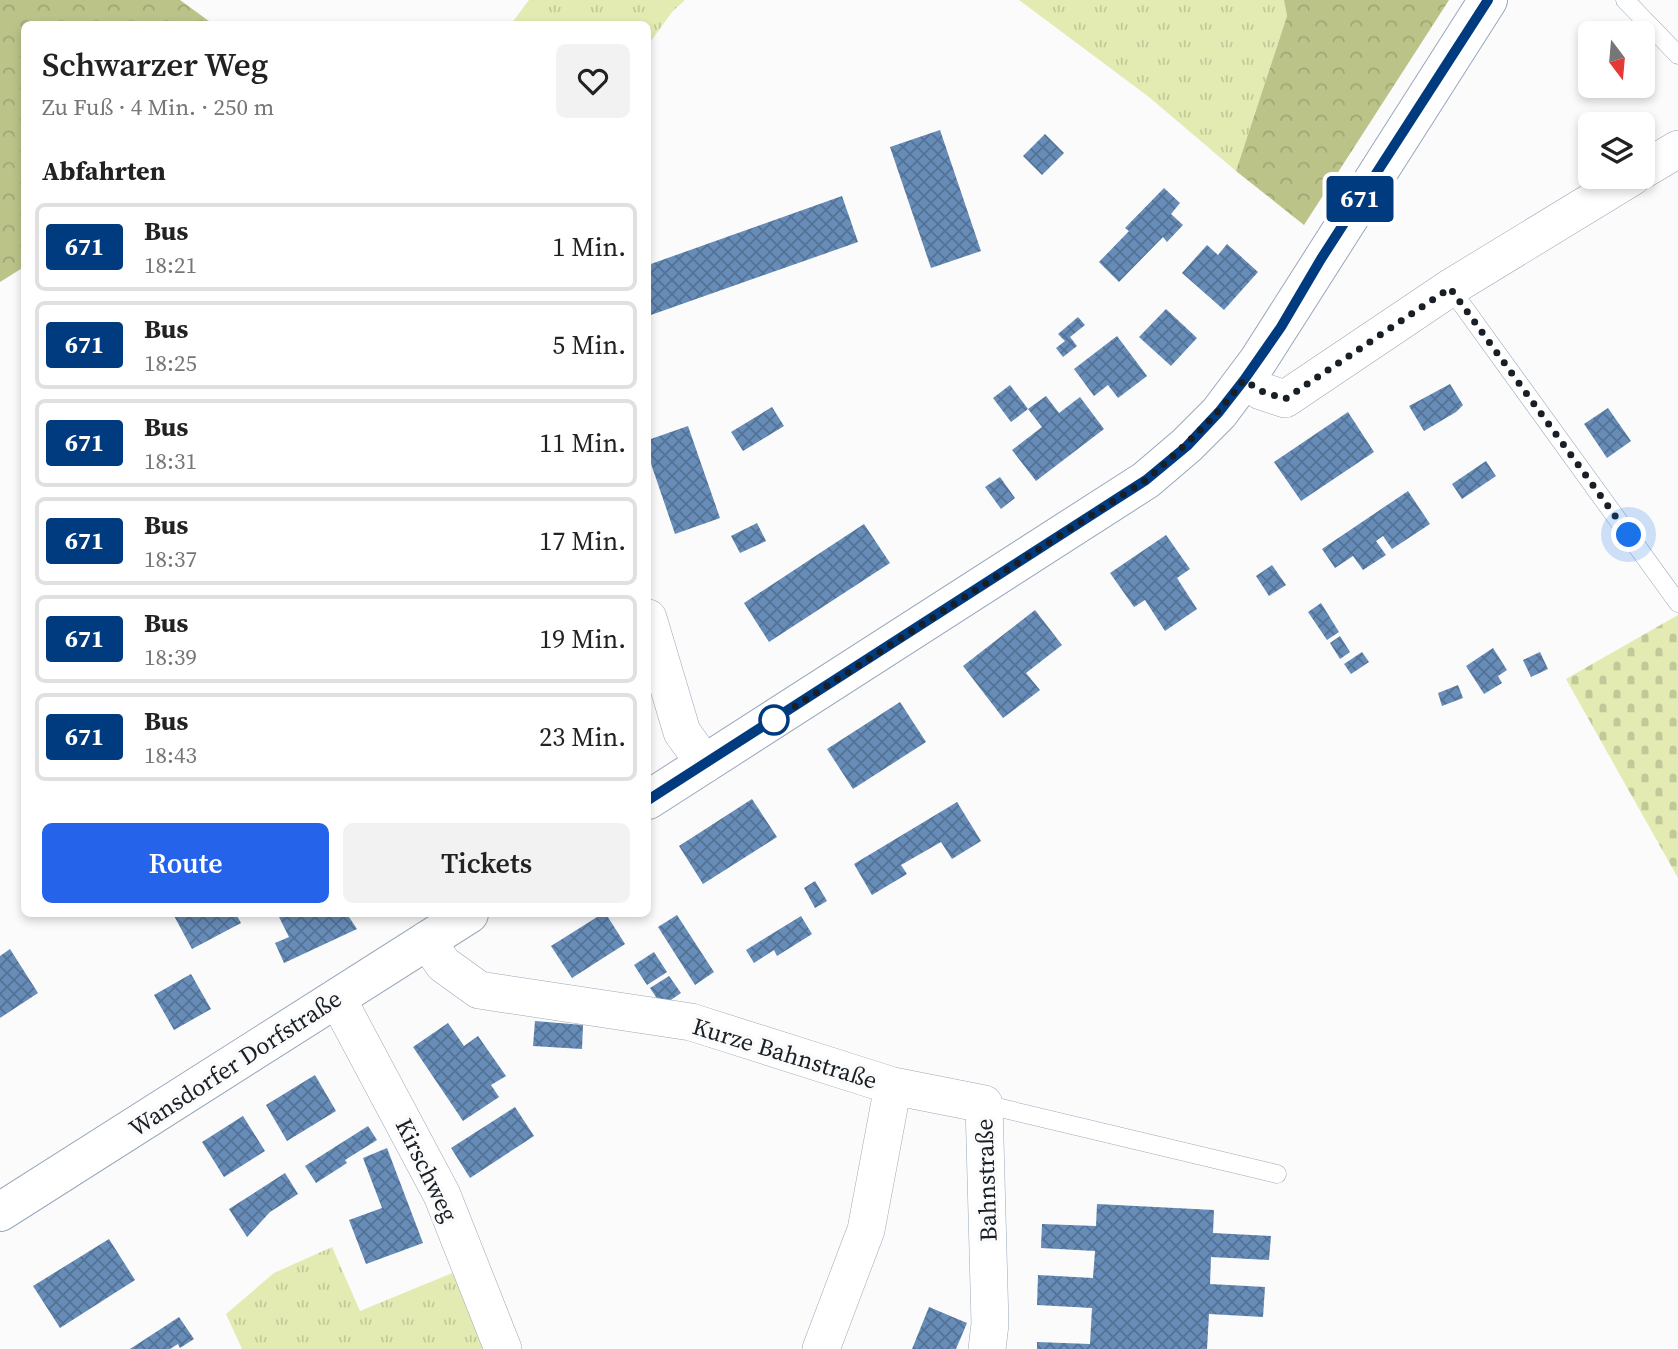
<!DOCTYPE html>
<html lang="de">
<meta charset="utf-8">
<style>
:root{--surface:#fff;--page:#f2f2f2;--text:#222;--muted:#767676;--line:#e0e0e0;--accent:#2563eb}
body{margin:0;font-family:"Source Serif 4",serif;background:var(--page);color:var(--text);height:100vh;display:flex;flex-direction:column;font-size:26px;white-space:nowrap}
*{box-sizing:border-box;margin:0}
p{font-size:23px;color:var(--muted)}
.icon{flex:none;width:38px;height:38px;fill:none;stroke:currentColor;stroke-width:2;stroke-linecap:round;stroke-linejoin:round}
.map{position:relative;flex:1;overflow:hidden}
.panel{position:absolute;left:21px;top:21px;width:630px;height:896px;display:flex;flex-direction:column;background:var(--surface);border-radius:10px;box-shadow:0 4px 10px #0003}
.panel>*{flex:none}
.badge{padding:0 14px;border-radius:5px;font-size:24px;line-height:46px}
.needle{width:46px;rotate:164deg}
.tools{position:absolute;left:1578px;top:21px;display:grid;gap:14px}
.tools a{display:grid;place-items:center;width:77px;height:77px;border-radius:10px;background:var(--surface);box-shadow:0 4px 10px #0003;font-size:35px}
.you{position:absolute;width:35px;height:35px;margin:-18px;border:5px solid #fff;border-radius:50%;background:#1a73e8;box-shadow:0 0 0 10px #1a73e833}
.map>.badge{position:absolute;translate:-50% -50%;box-shadow:0 0 0 4px #fff}
h2{padding:0 21px;font-size:26px;line-height:63px}
.round{display:grid;place-items:center;flex:none;width:74px;height:74px;border-radius:10px;background:var(--page)}
.head{display:flex;align-items:center;justify-content:space-between;height:119px;padding:0 21px}
h1{font-size:33px;font-weight:600;line-height:52px}
.button{display:flex;gap:14px;margin-top:auto;padding:14px 21px}
.button a{flex:1;height:80px;border-radius:10px;background:var(--accent);color:#fff;font-size:28px;font-weight:600;line-height:80px;text-align:center}
.button a+a{background:var(--page);color:var(--text)}
ul{padding:0;list-style:none}
li{display:flex;align-items:center;gap:21px;height:88px;margin:0 14px 10px;padding:0 7px;border:4px solid var(--line);border-radius:10px}
li div{flex:1}
li b{display:block;font-size:26px}
li em{font-style:normal}
li .badge{min-width:77px;font-weight:700;text-align:center}
.map>svg:first-child{display:block}
</style>
<div class="map">
<svg width="1678" height="1349" viewBox="0 0 1678 1349">
<defs>
<pattern id="grass-tufts" width="24" height="20" patternUnits="userSpaceOnUse" patternTransform="scale(1.75)"><rect width="24" height="20" fill="#e3ebb2"/><path d="M3 7l-1-3M5 7V3M7 7l1-3M15 17l-1-3M17 17v-4M19 17l1-3" fill="none" stroke="#c2c999"/></pattern>
<pattern id="forest-crowns" width="20" height="18" patternUnits="userSpaceOnUse" patternTransform="scale(1.75)"><rect width="20" height="18" fill="#bbc389"/><path d="M2 6a3 3 0 1 1 6 0M12 15a3 3 0 1 1 6 0" fill="none" stroke="#a0a776"/></pattern>
<pattern id="cemetery-stones" width="16" height="16" patternUnits="userSpaceOnUse" patternTransform="scale(1.75)"><rect width="16" height="16" fill="#e3ebb2"/><path d="M2 7V4a2 2 0 0 1 4 0v3zM10 15v-3a2 2 0 0 1 4 0v3z" fill="#c2c999"/></pattern>
<pattern id="building-cross-hatch" width="8" height="8" patternUnits="userSpaceOnUse" patternTransform="scale(1.75)"><rect width="8" height="8" fill="#668cb7"/><path d="M0 0l8 8M0 8l8-8" fill="none" stroke="#537295"/></pattern>
</defs>
<rect width="100%" height="100%" fill="#fbfbfb"/>
<path fill="url(#grass-tufts)" d="M529,0H685L672,12L648,45V24H511Z
M1019,0H1284L1287,16L1236,171L1149,97Z
M332,1247L360,1311L462,1269L491,1349H242L226,1314L274,1273Z"/>
<path fill="url(#forest-crowns)" d="M0,0H180L213,24H24V267L0,282Z
M1284,0H1449L1304,225L1236,171L1287,16Z"/>
<path fill="url(#cemetery-stones)" d="M1678,615V878L1566,679Z"/>
<path fill="url(#building-cross-hatch)" d="M940,130L981,251L931,268L890,147Z
M1045,134L1064,153L1042,175L1023,156Z
M1164,188L1180,203L1171,214L1183,225L1167,242L1163,237L1119,282L1099,262L1129,231L1125,228Z
M842,196L858,242L648,316V265Z
M1227,244L1258,272L1224,310L1182,273L1207,245L1218,255Z
M1166,309L1197,338L1171,366L1139,337Z
M1078,317L1085,325L1070,337L1077,346L1063,357L1056,348L1065,341L1058,334Z
M1117,336L1147,376L1118,398L1108,385L1094,396L1074,369Z
M1450,384L1463,405L1456,412L1424,431L1409,406Z
M1010,385L1028,409L1011,422L993,398Z
M1046,396L1059,413L1080,397L1104,429L1036,481L1012,450L1042,427L1028,409Z
M772,407L784,426L743,451L731,432Z
M1608,408L1631,441L1607,458L1584,424Z
M1348,412L1374,452L1301,501L1274,462Z
M688,426L720,518L675,534L648,455V440Z
M1486,461L1496,476L1462,499L1452,484Z
M1000,477L1015,498L1001,509L985,487Z
M1408,491L1430,524L1392,549L1383,536L1376,541L1386,555L1363,570L1353,556L1335,568L1322,549Z
M757,523L766,541L740,553L731,536Z
M864,524L890,563L769,642L744,603Z
M1166,535L1190,569L1177,578L1197,609L1165,631L1145,600L1134,607L1110,573Z
M1272,565L1286,585L1269,596L1256,576Z
M1321,603L1339,632L1327,640L1308,612Z
M1035,610L1062,645L1026,673L1040,690L1003,718L963,666Z
M1340,636L1350,652L1340,659L1330,643Z
M1493,648L1507,670L1498,676L1502,683L1484,694L1466,666Z
M1362,652L1369,662L1351,674L1344,664Z
M1540,652L1548,669L1531,677L1523,660Z
M1458,685L1463,698L1442,706L1438,693Z
M900,702L926,742L853,789L827,749Z
M752,799L777,837L703,884L679,846Z
M957,802L981,841L952,859L941,842L901,865L907,874L872,895L854,864Z
M815,881L827,901L815,908L804,888Z
M173,914H236L241,923L192,949Z
M287,914H347L357,929L284,963L275,943L289,937L279,917Z
M602,914H606L625,944L572,978L551,946Z
M677,915L714,972L695,985L658,927Z
M801,916L812,934L777,956L774,950L754,963L746,950Z
M10,949L38,993L0,1018V956Z
M654,952L667,972L647,985L634,965Z
M191,974L211,1009L174,1030L154,995Z
M669,976L681,993L662,1006L650,988Z
M535,1021L583,1025L582,1049L533,1046Z
M448,1023L464,1046L478,1036L506,1076L491,1085L499,1097L463,1121L413,1047Z
M315,1075L336,1111L287,1141L266,1105Z
M515,1107L534,1136L470,1178L451,1148Z
M243,1116L265,1151L224,1177L202,1142Z
M368,1126L377,1140L345,1160L347,1163L316,1183L305,1166Z
M387,1148L423,1243L366,1264L349,1220L382,1208L363,1158Z
M285,1173L298,1194L270,1212L247,1237L229,1209Z
M1097,1204L1214,1210L1213,1233L1271,1236L1269,1260L1211,1257L1210,1284L1265,1287L1263,1317L1209,1314L1207,1349H1037V1342L1090,1344L1092,1308L1037,1305L1038,1275L1093,1278L1095,1251L1041,1248L1042,1224L1096,1226Z
M109,1239L135,1280L60,1328L33,1286Z
M929,1307L967,1323L956,1349H912Z
M179,1317L194,1339L180,1348L178,1344L170,1349H130Z"/>
<g fill="none" stroke-linecap="round" stroke-linejoin="round">
<defs>
<path id="lane" d="M1625,0L1678,55
M1450,288L1678,603
M984,1104L1277,1174"/>
<path id="street" d="M1643,170L1678,149
M1244,380L1261,391L1285,399L1450,288L1632,177
M648,618L682,732L705,764
M427,940L443,964L479,990L691,1022L893,1086L984,1104L990,1324L987,1349
M337,998L442,1195L503,1349
M821,1349L866,1230L893,1086"/>
<path id="secondary" d="M648,800L1146,480L1187,445L1219,413L1258,361L1488,0
M0,1212L469,914"/>
</defs>
<use href="#lane" stroke="#98a8bb" stroke-width="19"/>
<use href="#street" stroke="#98a8bb" stroke-width="38"/>
<use href="#secondary" stroke="#98a8bb" stroke-width="40"/>
<use href="#lane" stroke="#fff" stroke-width="18"/>
<use href="#street" stroke="#fff" stroke-width="37"/>
<use href="#secondary" stroke="#fff" stroke-width="38"/>
</g>
<g fill="none" stroke-linecap="round" stroke-linejoin="round">
<defs>
<path id="line" d="M648,800L1146,480L1187,446L1219,412L1244,380L1281,327L1321,259L1488,0"/>
</defs>
<use href="#line" stroke="#fff" stroke-width="16"/>
<use href="#line" stroke="#003b80" stroke-width="10"/>
<path stroke="#191f26" stroke-width="7" stroke-dasharray="0 12.6" d="M774,720L1146,480C1182,449 1215,418 1244,380L1261,391L1285,399L1450,288L1629,535"/>
</g>
<circle fill="#fff" stroke="#003b80" stroke-width="3.5" cx="774" cy="720" r="14"/>
<g text-anchor="middle" dominant-baseline="central" stroke-width="7" stroke-linejoin="round" paint-order="stroke">
<g font-size="24" fill="#191f26" stroke="#fbfbfb">
<text transform="translate(785 1053) rotate(17)">Kurze Bahnstraße</text>
<text transform="translate(235 1063) rotate(-33)">Wansdorfer Dorfstraße</text>
<text transform="translate(427 1170) rotate(64)">Kirschweg</text>
<text transform="translate(986 1180) rotate(-92)">Bahnstraße</text>
</g>
</g>
</svg>
<div class="tools">
<a><svg class="needle" viewBox="-14 -14 28 28"><path d="M0-13l5 13h-10z" fill="#e53935"/><path d="M0 13l5-13h-10z" fill="#767676"/></svg></a>
<a><svg class="icon" aria-label="layers" viewBox="0 0 24 24"><path d="M12 4l9 5-9 5-9-5zM3 14l9 5 9-5"/></svg></a>
</div>
<div class="you" style="left:1629px;top:535px"></div>
<b class="badge" style="left:1360px;top:199px;background:#003b80;color:#fff">671</b>
<section class="panel">
<div class="head"><div><h1>Schwarzer Weg</h1><p>Zu Fuß · 4 Min. · 250 m</p></div><a class="round"><svg class="icon" aria-label="heart" viewBox="0 0 24 24"><path d="M12 20l-8-8c-3-5 5-10 8-4 3-6 11-1 8 4z"/></svg></a></div>
<h2>Abfahrten</h2>
<ul>
<li><span class="badge" style="background:#003b80;color:#fff">671</span><div><b>Bus</b><p>18:21</p></div><em>1 Min.</em></li>
<li><span class="badge" style="background:#003b80;color:#fff">671</span><div><b>Bus</b><p>18:25</p></div><em>5 Min.</em></li>
<li><span class="badge" style="background:#003b80;color:#fff">671</span><div><b>Bus</b><p>18:31</p></div><em>11 Min.</em></li>
<li><span class="badge" style="background:#003b80;color:#fff">671</span><div><b>Bus</b><p>18:37</p></div><em>17 Min.</em></li>
<li><span class="badge" style="background:#003b80;color:#fff">671</span><div><b>Bus</b><p>18:39</p></div><em>19 Min.</em></li>
<li><span class="badge" style="background:#003b80;color:#fff">671</span><div><b>Bus</b><p>18:43</p></div><em>23 Min.</em></li>
</ul>
<div class="button"><a>Route</a><a>Tickets</a></div>
</section>
</div>
